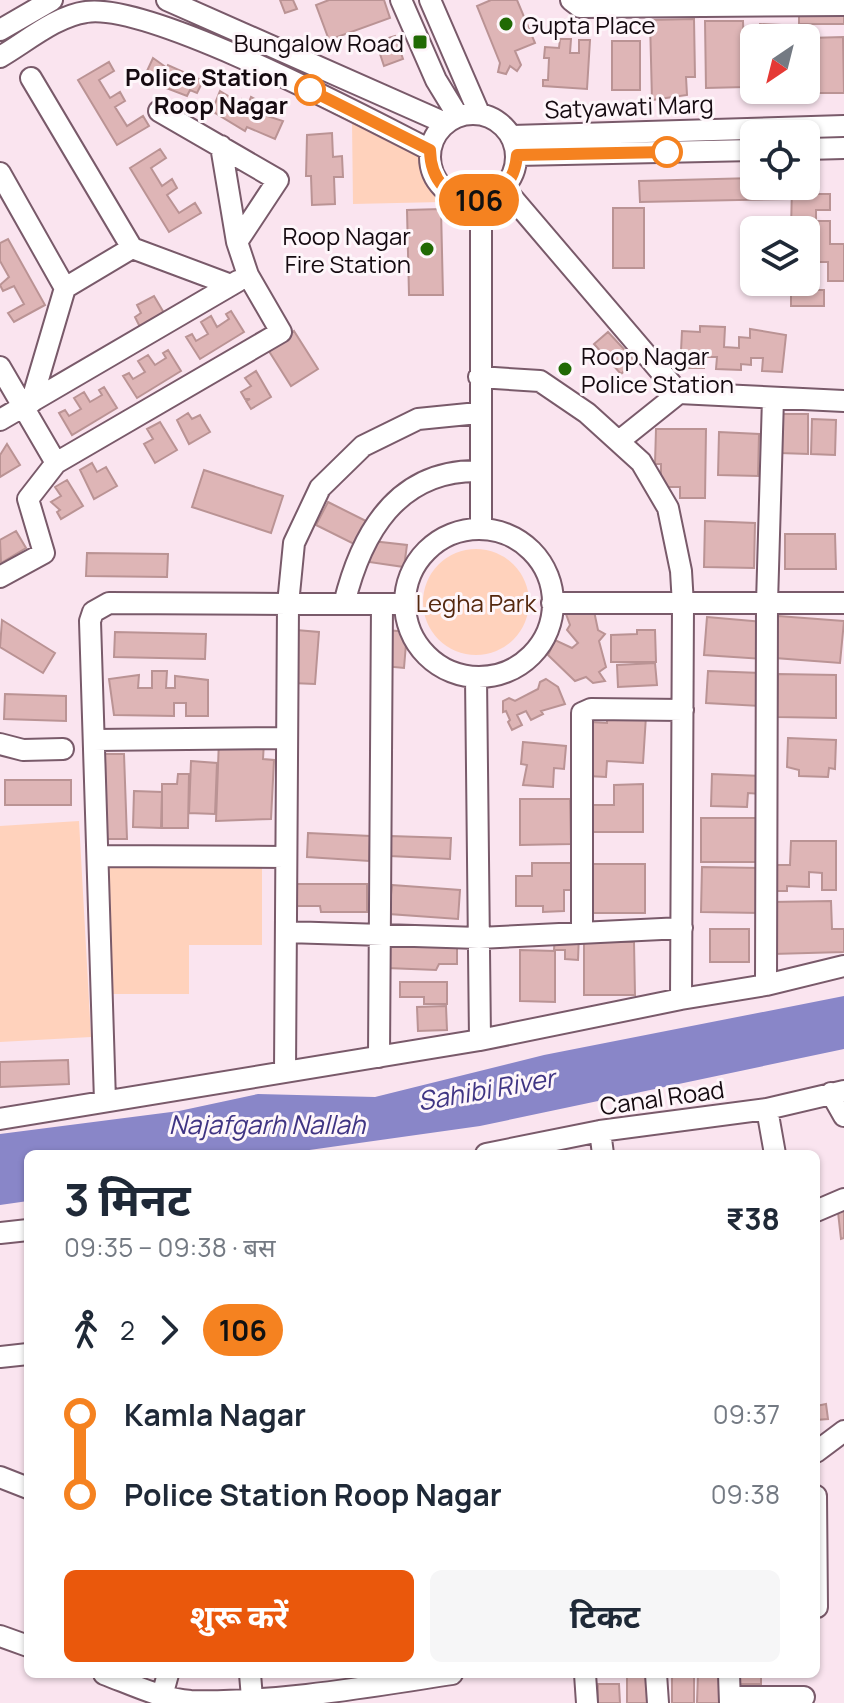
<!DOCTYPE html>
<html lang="hi">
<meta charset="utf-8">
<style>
:root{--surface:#fff;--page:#f6f6f7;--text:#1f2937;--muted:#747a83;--accent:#ea580c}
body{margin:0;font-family:Manrope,"Noto Sans Devanagari",sans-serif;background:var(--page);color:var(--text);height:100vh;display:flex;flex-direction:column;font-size:30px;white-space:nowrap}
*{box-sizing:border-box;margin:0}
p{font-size:26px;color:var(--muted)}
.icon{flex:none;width:44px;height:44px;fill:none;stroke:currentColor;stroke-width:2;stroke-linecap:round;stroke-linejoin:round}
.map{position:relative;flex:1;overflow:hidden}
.sheet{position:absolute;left:24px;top:1150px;width:796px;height:528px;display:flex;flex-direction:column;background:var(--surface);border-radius:12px;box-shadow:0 2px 6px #0004}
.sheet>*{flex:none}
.badge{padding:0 16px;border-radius:26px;font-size:28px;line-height:52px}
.needle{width:52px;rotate:215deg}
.fabs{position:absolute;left:740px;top:24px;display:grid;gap:16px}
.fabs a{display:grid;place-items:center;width:80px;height:80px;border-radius:12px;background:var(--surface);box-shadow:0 2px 6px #0004;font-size:40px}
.map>.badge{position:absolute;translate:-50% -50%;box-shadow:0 0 0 4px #fff}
.legs{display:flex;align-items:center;gap:12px;height:88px;padding:0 40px;font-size:26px}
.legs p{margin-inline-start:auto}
.summary{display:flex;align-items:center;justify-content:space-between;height:136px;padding:0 40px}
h1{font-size:44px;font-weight:700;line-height:60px}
.action{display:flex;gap:16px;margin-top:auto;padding:16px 40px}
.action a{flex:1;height:92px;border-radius:12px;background:var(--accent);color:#fff;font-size:32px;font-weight:700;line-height:92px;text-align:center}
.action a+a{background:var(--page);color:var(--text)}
ul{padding:0 40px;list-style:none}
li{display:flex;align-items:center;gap:28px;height:80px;font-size:30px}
li i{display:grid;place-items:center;width:12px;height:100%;margin:0 10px;background:currentColor}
li i::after{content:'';width:20px;height:20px;margin:-10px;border:6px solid;border-radius:50%;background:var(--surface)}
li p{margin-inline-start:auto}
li:first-child i{background:linear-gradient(#0000 50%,currentColor 0)}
li:last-child i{background:linear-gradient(currentColor 50%,#0000 0)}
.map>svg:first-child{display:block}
</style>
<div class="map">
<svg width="844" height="1703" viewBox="0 0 844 1703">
<rect width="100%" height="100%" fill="#fae4ef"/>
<path fill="#ffd2bc" d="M352,122L420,151L422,167L441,202L353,204Z
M423 602a53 53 0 1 1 106 0a53 53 0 1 1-106 0Z
M79,821L91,1037L0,1042V826Z
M103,860H262V945H189V994H104Z"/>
<path fill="#8986c8" d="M844,996V1049L480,1126L281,1154H28V1201L0,1205V1134L179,1111L258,1094L375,1097L544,1055Z"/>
<path fill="#deb5b6" stroke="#ba9394" stroke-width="2" d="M280,0H293L297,9L285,13Z
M329,0H384L390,18L329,40L316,5Z
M491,0H517L535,43L515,51L521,65L517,71L510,66L506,74L498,72L500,63L477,6Z
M799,11H844V24H799Z
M694,19L695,77H686L687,95L652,100L650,20Z
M705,21H743L745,87L706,88Z
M760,24L801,26L800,38H759Z
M395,36L403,59L384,66L376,42Z
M843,37L844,93H811L809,38Z
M560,39H571L570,53H579V40H590L587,89L543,86V80H548L549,58H544L545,47L559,48Z
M612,41H640V90H612Z
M153,58L167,68L168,65L190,75L188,79L195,82L197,78L203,81L197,93L190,90L187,96L161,86L163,83L154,79L156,75L147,71Z
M109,62L114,71L99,80L110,98L120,92L125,101L115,107L127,126L143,116L149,126L117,145L78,80Z
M220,91L240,103L242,99L249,102L251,97L261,102V114L283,121L275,139L247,127L245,131L212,111Z
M332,133L333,157L342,156L343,177H334L335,204L312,205L311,176H306L307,135Z
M160,149L166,158L151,168L162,186L172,179L177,188L167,195L179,213L195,203L201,213L169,232L130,168Z
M754,178V186H788V199L640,202L639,181Z
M806,184H813V194H830V210H816V221H830V244H844V281H828V262H814L815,290H824V306H791V282H806V230H791L792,186Z
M613,208H644V268H613Z
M441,209L443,295H409L407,210Z
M8,239L45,305L14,322L8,313L24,304L14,286L3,291L0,285L9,277L0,261V243Z
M154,296L164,313L140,327L135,317L141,313L137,305Z
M231,311L244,332L200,359L186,337L192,334L196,341L208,334L201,322L211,316L217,327L229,319L226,314Z
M700,326L725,327L724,347L739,348V337L750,338V329L786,335L782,372L762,371L763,358H751V365L741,364V370L716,369L717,357H704V368H689L690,352L681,351L682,331L700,332Z
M294,331L318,369L291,386L267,348Z
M608,332L635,361L621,374L594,344Z
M168,350L181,371L137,398L123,376L129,373L133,379L145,372L138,361L148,355L155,365L166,358L163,353Z
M256,371L271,397L251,409L246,401L250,399H245L241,392L251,386L245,378Z
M104,387L117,408L72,435L59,413L65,410L69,416L81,409L74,398L84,392L90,402L102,395L99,390Z
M188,413L192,419L200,415L210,432L189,444L177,420Z
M780,414H808V454L780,453Z
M812,419L836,420L835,455L811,454Z
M160,422L177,450L155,463L144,444L153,439L147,429Z
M656,429H706L705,498H680V487H661V464H655Z
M719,432L759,434L758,476L718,475Z
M7,444L20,465L0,477V455Z
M92,463L97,472L106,467L117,486L94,499L80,470Z
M204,470L283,496L271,533L192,507Z
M67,480L83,506L61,519L57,512L60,510L51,502L61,496L55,487Z
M328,502L368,522L356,545L316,525Z
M705,521L755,523L754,568L704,567Z
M16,531L26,548L1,563L0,540Z
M785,534H835L836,569H785Z
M372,541L407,545L404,567L369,562Z
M87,553L168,554L167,577L86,576Z
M594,611L598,630L605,634L599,641L606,667L599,672L605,681L593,683L586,677L575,681L548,655L555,640L572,648L578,643L567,630L570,625L566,614Z
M778,616L844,621L840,663L775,658Z
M707,617L765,622L763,659L704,655Z
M2,620L55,653L43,673L0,647Z
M296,630L319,632L315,684L292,683Z
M387,630L407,632L404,668L384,666Z
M637,630H655L656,662H611V635L637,634Z
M115,632L206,634L205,659L114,657Z
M655,663L657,685L618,687L617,665Z
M152,671H167L166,688H175V676L208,680V716H186V703H174V716L114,715L109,679L139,675L138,688H152Z
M708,671L761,673L760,706L706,703Z
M778,674L836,675V718L777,717Z
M546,679L558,687L565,704L541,711L543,714L531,720L526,711L517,715L522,725L512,730L508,722L510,720L506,711L503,712V701L509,698L515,701L538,689L540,682Z
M5,694L66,696V721L4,719Z
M607,714L646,716L643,763L607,761L606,777L588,776L590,722L607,723Z
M788,738L836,740L835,769L829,768L828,777L799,776V770L787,767Z
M219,739L264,742L263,759L274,760L271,819L216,821Z
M523,742L566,746L564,769L554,768L553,787L523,785L527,765L521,764Z
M104,754H124L127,839H106Z
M191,761L217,763L215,814L189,813Z
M178,774H189L188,828H162V784H177Z
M712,774L762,776L761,794L748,793L747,807L711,806Z
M5,780H71V805H5Z
M643,784V832H587L586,805H614V785Z
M134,791L162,792L161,828L133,827Z
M520,799H570L571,844L520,845Z
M701,818H757V862H701Z
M308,833L370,836L369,861L307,857Z
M390,836L451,838L450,859L390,856Z
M791,841H836V890H822V873L809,872V887L787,886V891H770L771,865H790Z
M532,863H577V890H564V911L543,912V906H516V876H532Z
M591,864H645V913H591Z
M702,867L760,868V913L701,912Z
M297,884H367V912H321L320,906H297Z
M392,885L460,890L458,919L389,914Z
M831,901L832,929H844V952L773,954L772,902Z
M710,929H749V962H710Z
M555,933L579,934L578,960L565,959V950H554Z
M584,942H634L635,995H584Z
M387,944H457V964H439L436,970L387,968Z
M520,950L555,951V1002L520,1001Z
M400,982H447V1004H424V997H400Z
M446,1006L447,1030L418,1031L417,1007Z
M68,1060L69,1084L0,1087V1062Z
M844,1211V1238L841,1239L838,1212Z
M826,1404L828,1419L816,1420V1406Z
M672,1674H694V1703H672Z
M698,1674H722L720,1703H697Z
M739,1674H761V1684H739Z
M648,1676V1703H627V1677Z
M598,1684H619L620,1703H598Z"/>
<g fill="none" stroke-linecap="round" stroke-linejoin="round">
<defs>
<path id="minor" d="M167,0L445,123
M401,0L436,80L458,116
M430,0L479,113
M571,0L580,7L844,5
M0,30L52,0
M0,57C26,42 56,16 86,12C150,2 365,117 430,150
M31,78L132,248L231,285
M430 157a43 43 0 1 1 86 0a43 43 0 1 1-86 0Z
M512,136L844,126
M221,146L237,242
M806,149L844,148
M517,155L754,150
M0,173L65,288L132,248
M504,188L679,393
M481,200V529
M0,367L56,463L281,332L248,275L237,242L278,180L159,111
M479,377L540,381L587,413L641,462L668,508L681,571L683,605L681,999L766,985L844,966
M31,403L65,288
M0,420L238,281
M619,441L679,393L844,401
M405 603a74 74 0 1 1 148 0a74 74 0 1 1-148 0Z
M0,577L44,553L28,499L56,463
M552,603H844
M344,604C361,534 397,469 480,471
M396,604H288L294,543L320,488L363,446L418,419L478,413
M95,740L284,738
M0,744L23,750L63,749
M100,856L286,857
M582,930V713L591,709L683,710
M286,932L479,938L682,928
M766,985L767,603L773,398
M480,1040L681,999
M379,1057L382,604
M831,1093L844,1116
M105,1101L90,621L93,612L109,603L288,604L285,1072
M767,1109L775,1154
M0,1119L480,1040L476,677
M600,1131L603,1154
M486,1154L600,1131L767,1109L844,1091
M816,1211L844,1199
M0,1233L28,1230
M0,1357L28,1354
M816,1452L844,1431
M0,1477L28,1488
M816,1496L817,1607
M0,1636L28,1646
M104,1674C131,1684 161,1699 191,1701C277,1703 367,1687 452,1674
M250,1674L252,1698
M585,1674L587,1703
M656,1674L658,1703
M729,1674L730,1703
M162,1696L168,1674
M730,1697H804"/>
</defs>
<use href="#minor" stroke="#795a6a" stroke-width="24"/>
<use href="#minor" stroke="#fff" stroke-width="20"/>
</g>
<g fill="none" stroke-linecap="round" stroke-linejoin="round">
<defs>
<path id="line-1" d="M310,90L430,150C431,214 512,218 517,155L667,152"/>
</defs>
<use href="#line-1" stroke="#fff" stroke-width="18"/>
<use href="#line-1" stroke="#f58220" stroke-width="12"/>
</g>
<g fill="#216a04" stroke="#fef6fa" stroke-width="3">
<circle cx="506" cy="24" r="8"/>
<rect x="412" y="34" width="16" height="16" rx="4"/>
<circle cx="427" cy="249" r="8"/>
<circle cx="565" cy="369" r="8"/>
</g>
<g fill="#fff" stroke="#f58220" stroke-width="4">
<circle cx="310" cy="90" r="14"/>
<circle cx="667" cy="152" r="14"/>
</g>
<g text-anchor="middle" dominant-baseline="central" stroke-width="6" stroke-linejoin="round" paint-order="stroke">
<g font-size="24" fill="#150a10" stroke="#fef6fa" text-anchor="start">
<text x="522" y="24">Gupta Place</text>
<text x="404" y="42" text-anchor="end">Bungalow Road</text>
<text x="411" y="235" text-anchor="end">Roop Nagar<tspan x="411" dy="28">Fire Station</tspan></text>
<text x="581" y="355">Roop Nagar<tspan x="581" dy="28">Police Station</tspan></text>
</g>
<g font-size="24" font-weight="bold" fill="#150a10" stroke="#fef6fa" text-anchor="end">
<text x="288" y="76">Police Station<tspan x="288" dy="28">Roop Nagar</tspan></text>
</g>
<g font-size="24" fill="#150a10" stroke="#fef6fa">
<text transform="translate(629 106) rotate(-2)">Satyawati Marg</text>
<text transform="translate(662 1097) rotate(-8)">Canal Road</text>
</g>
<g font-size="24" fill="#55280e" stroke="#fef6fa">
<text x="476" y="602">Legha Park</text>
</g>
<g font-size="26" font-style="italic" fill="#3f3483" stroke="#fef6fa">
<text transform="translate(486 1089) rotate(-10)">Sahibi River</text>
<text x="267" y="1124">Najafgarh Nallah</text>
</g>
</g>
</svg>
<div class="fabs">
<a><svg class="needle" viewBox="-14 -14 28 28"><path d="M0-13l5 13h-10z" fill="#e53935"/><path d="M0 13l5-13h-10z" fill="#747a83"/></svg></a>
<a><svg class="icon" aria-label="locate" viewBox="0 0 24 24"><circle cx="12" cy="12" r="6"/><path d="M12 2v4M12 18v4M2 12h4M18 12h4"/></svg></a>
<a><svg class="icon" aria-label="layers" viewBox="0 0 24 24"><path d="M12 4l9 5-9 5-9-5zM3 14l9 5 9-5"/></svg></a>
</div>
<b class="badge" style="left:479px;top:200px;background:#f58220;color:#111">106</b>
<section class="sheet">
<div class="summary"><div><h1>3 मिनट</h1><p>09:35 – 09:38 · बस</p></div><b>₹38</b></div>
<div class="legs"><svg class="icon" aria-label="walk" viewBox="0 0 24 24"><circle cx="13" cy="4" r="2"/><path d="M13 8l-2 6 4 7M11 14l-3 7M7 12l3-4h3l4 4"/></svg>2<svg class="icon" aria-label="forward" viewBox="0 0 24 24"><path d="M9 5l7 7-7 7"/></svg><b class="badge" style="background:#f58220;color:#111">106</b></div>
<ul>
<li><i style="color:#f58220"></i><b>Kamla Nagar</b><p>09:37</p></li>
<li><i style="color:#f58220"></i><b>Police Station Roop Nagar</b><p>09:38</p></li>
</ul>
<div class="action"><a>शुरू करें</a><a>टिकट</a></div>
</section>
</div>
